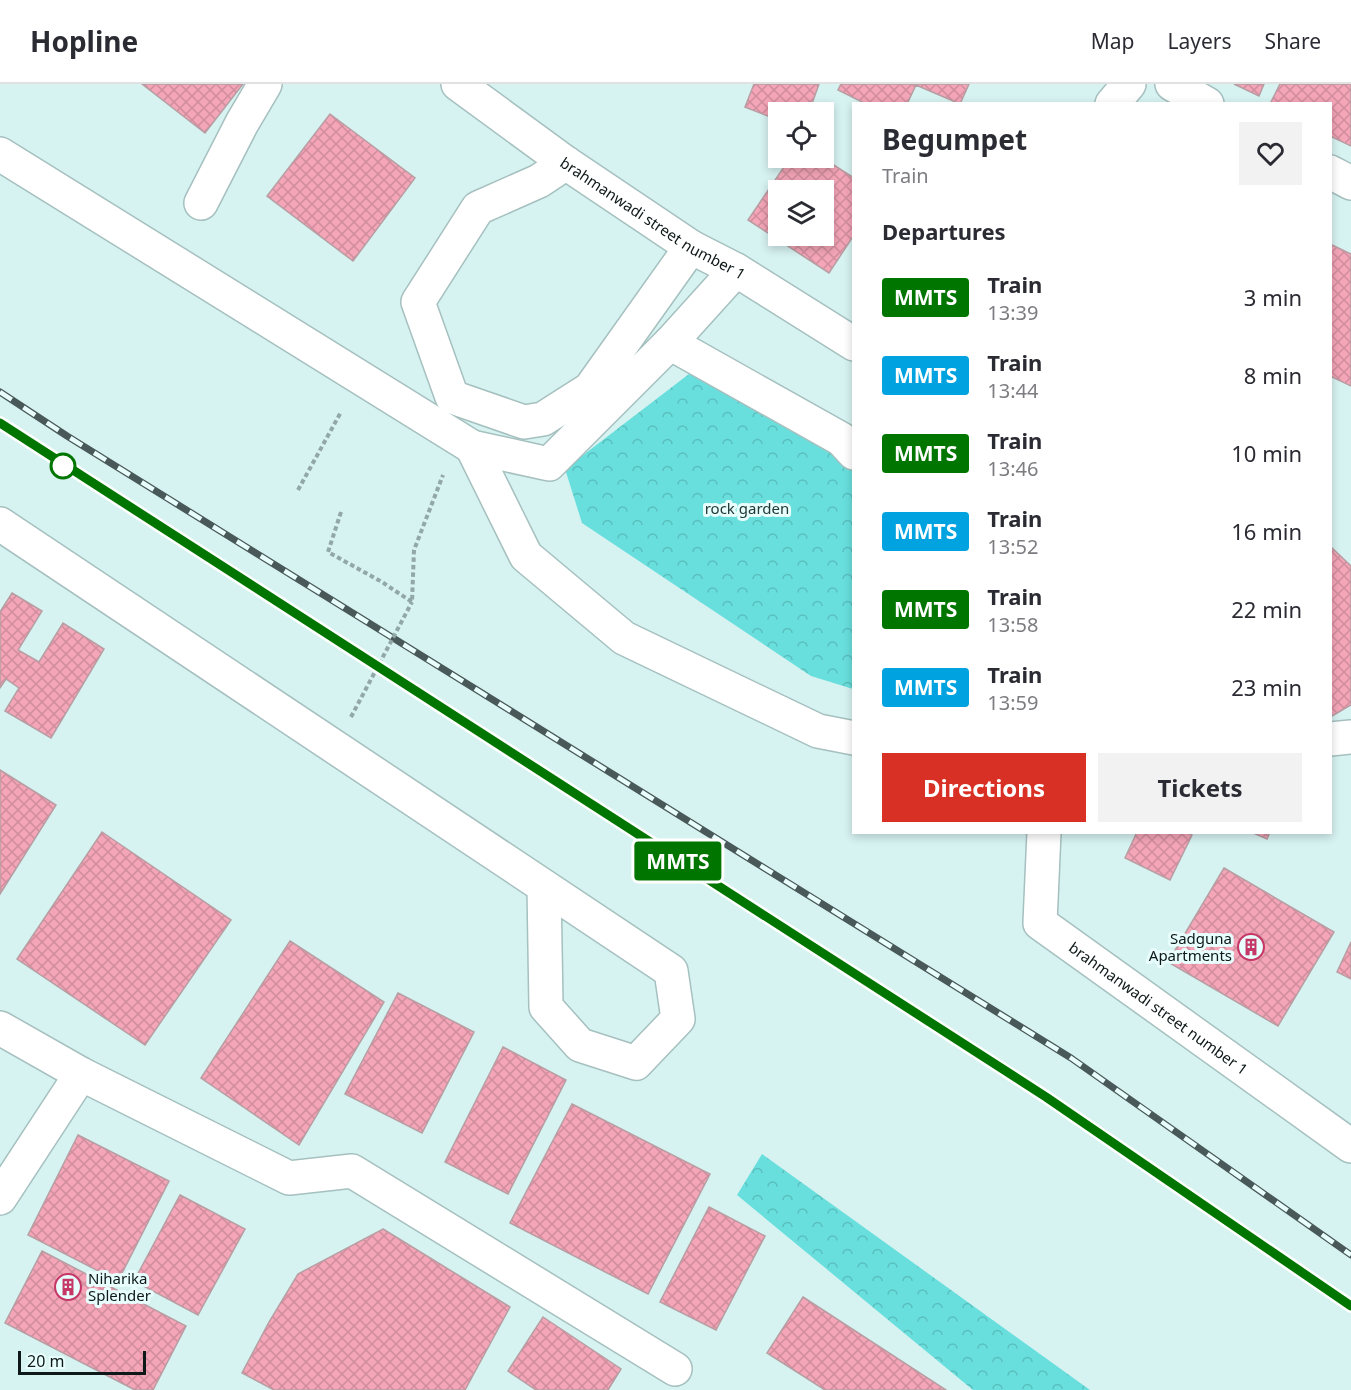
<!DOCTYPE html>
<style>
:root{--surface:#fff;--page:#f2f2f3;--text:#2b2b33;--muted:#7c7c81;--line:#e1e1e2;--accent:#d93025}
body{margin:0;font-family:"Noto Sans",sans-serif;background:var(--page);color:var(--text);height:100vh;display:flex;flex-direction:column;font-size:22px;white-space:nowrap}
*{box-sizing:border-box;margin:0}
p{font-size:20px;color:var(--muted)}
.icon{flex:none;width:33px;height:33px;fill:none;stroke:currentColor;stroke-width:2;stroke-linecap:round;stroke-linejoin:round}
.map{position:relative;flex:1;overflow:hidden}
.sheet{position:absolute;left:852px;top:18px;width:480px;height:732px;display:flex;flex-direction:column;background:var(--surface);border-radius:0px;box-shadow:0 3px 9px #0003}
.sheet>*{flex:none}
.badge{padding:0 12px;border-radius:4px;font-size:21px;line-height:39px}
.fabs{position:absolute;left:768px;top:18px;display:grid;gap:12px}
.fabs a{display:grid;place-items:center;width:66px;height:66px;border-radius:0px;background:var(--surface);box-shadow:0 3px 9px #0003;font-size:30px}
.scale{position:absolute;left:18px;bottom:15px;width:128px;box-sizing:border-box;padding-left:6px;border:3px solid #0e1818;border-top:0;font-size:16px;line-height:21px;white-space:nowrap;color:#0e1818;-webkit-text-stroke:4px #e8fefd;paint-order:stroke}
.map>.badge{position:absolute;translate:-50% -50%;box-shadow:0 0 0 3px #fff}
h2{padding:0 30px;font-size:22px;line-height:54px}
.round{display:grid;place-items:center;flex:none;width:63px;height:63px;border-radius:0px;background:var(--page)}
.summary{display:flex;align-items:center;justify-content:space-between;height:102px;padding:0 30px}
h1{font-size:28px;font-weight:700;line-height:45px}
.button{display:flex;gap:12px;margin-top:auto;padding:12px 30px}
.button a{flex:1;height:69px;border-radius:0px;background:var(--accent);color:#fff;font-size:24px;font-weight:700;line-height:69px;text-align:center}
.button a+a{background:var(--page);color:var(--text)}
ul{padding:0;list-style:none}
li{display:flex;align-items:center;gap:18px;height:78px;padding:0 30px}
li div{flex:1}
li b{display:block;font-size:22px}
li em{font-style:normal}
li .badge{min-width:66px;font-weight:700;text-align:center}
header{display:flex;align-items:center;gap:36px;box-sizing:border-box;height:84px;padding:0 30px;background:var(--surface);border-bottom:2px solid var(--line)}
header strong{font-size:28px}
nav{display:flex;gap:33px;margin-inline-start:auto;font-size:21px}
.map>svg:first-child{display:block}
</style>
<header>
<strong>Hopline</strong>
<nav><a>Map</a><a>Layers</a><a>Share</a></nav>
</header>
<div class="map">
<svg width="1351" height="1306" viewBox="0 0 1351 1306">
<defs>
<pattern id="park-crowns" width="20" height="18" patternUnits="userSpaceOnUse" patternTransform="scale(1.5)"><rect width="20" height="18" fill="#68dfdd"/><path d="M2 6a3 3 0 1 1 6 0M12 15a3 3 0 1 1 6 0" fill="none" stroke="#59bfbd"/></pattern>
<pattern id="building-cross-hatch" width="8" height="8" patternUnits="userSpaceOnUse" patternTransform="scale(1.5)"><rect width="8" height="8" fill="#f4a5b7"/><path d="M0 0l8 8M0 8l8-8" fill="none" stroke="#d08d9d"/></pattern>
</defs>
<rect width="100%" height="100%" fill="#d6f2f1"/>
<path fill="url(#park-crowns)" d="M689,290L841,349L853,369V605L811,592L582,439L565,385Z
M762,1070L1090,1306H973L737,1111Z"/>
<path fill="url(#building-cross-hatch)" stroke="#b79ea3" stroke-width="1.5" fill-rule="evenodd" d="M142,0H243L205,49Z
M754,0H819L809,28H778V36L745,23Z
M841,0H969L960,20L916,1L908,18L911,20H866L838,6Z
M1234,0H1264L1259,12Z
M1280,0H1351V62L1330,52V20H1270Z
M330,30L415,94L353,177L267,112Z
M790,74H823L854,94V151L829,189L748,136ZM778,106H824V152H778Z
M1330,160L1351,170V302L1330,292Z
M1330,462L1351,482V621L1332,632L1330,630Z
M12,509L42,527L18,566L39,578L63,539L104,565L51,654L5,627L19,604L6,595L0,604V528Z
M0,686L56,721L0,810Z
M102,748L231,836L145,961L17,875Z
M1137,748H1186L1192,751L1170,796L1125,774Z
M1251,748H1270L1267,755Z
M1224,784L1334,848L1278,942L1168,878Z
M290,857L384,918L299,1061L201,994Z
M1351,858V895L1337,888Z
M398,909L474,948L422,1049L345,1010Z
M503,963L566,996L508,1110L445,1078Z
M572,1020L710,1090L648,1210L510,1139Z
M78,1051L169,1097L118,1197L28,1151Z
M180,1111L245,1145L198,1231L134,1197Z
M709,1123L765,1152L716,1246L660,1218Z
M383,1145L510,1223L465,1306H274L242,1289L269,1238L298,1190Z
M42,1167L186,1242L153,1306H135L5,1239Z
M803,1213L946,1306H825L767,1269Z
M543,1233L621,1285L608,1306H536L508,1287Z"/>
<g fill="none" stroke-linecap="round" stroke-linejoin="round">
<defs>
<g id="minor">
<path id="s1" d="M458,0L566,79L691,163L736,186L854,260"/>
<path d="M1172,0L1207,20"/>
<path d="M1112,20L1129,0"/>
<path d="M0,70L472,363L549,380L670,259L736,186"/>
<path d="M566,79L539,97L478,124L418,218L452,313L524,338L543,335L590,305L691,163"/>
<path d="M1330,88L1351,99"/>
<path d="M201,119L242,39L265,0"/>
<path d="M670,259L841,355L854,369"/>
<path d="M472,363L526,472L624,554L818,647L854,654"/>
<path d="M0,440C223,589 447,738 671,887L678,935L636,979L580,961L546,923L544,803"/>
<path d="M1330,655L1351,653"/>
<path id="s2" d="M1044,748L1040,839L1351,1062"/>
<path d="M0,944L81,990L289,1094L352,1087L675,1285"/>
<path d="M0,1114L81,990"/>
</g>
</defs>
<use href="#minor" stroke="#a5c0bf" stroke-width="36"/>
<path stroke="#92a8a7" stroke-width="4" stroke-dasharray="4.5 3" stroke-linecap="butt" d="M298,406L341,328
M341,428L328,468L382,498L412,518L414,466L443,391"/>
<use href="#minor" stroke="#fff" stroke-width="33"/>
<defs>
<path id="rail" d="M0,308L67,352L1071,974L1351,1171
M0,339L1046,1013L1351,1221"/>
</defs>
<use href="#rail" stroke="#495858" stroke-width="7"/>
<use href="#rail" stroke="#e8fefd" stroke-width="4.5" stroke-dasharray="14" stroke-linecap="butt"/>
<path stroke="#92a8a7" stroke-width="4" stroke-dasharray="4.5 3" stroke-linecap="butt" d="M351,633L412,518"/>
</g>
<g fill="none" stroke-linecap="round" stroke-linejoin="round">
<defs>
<path id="line" d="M0,339L1046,1013L1351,1222"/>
</defs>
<use href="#line" stroke="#fff" stroke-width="14"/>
<use href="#line" stroke="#007500" stroke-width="9"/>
</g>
<defs>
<symbol id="building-ring" viewBox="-11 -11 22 22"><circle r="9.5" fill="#e8fefd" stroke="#c43766" stroke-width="1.5"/><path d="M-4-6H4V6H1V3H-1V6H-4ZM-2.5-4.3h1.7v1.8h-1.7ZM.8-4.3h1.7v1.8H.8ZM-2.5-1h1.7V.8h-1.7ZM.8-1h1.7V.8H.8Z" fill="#c43766"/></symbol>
</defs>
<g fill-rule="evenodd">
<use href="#building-ring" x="1236" y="848" width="30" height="30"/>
<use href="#building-ring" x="53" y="1188" width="30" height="30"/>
</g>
<circle fill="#fff" stroke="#007500" stroke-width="3" cx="63" cy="382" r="12"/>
<g text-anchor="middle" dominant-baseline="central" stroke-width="6" stroke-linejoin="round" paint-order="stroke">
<g font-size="15" fill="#0e1818" stroke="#e8fefd">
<text stroke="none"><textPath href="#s1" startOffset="237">brahmanwadi street number 1</textPath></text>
<text stroke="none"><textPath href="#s2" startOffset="237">brahmanwadi street number 1</textPath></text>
</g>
<g font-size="15" fill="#203837" stroke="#e8fefd">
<text x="747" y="424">rock garden</text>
</g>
<g font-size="15" fill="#0e1818" stroke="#e8fefd" text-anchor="end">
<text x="1232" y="854">Sadguna<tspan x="1232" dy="17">Apartments</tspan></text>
<text x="88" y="1194" text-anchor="start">Niharika<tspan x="88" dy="17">Splender</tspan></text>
</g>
</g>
</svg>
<div class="fabs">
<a><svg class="icon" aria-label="locate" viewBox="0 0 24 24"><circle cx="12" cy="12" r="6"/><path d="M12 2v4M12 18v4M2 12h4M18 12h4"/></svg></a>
<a><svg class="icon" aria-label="layers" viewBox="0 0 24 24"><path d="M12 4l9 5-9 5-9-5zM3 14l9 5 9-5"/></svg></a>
</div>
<div class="scale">20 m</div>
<b class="badge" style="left:678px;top:777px;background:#007500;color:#fff">MMTS</b>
<section class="sheet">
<div class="summary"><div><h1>Begumpet</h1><p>Train</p></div><a class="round"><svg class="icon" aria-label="heart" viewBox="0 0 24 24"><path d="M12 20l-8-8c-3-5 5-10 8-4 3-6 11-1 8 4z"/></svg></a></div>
<h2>Departures</h2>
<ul>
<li><span class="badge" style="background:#007500;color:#fff">MMTS</span><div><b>Train</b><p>13:39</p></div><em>3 min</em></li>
<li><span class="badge" style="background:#00a3e0;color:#fff">MMTS</span><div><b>Train</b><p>13:44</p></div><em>8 min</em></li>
<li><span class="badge" style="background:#007500;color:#fff">MMTS</span><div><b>Train</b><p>13:46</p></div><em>10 min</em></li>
<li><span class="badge" style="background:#00a3e0;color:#fff">MMTS</span><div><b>Train</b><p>13:52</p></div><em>16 min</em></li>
<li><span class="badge" style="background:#007500;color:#fff">MMTS</span><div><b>Train</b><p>13:58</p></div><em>22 min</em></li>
<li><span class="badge" style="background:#00a3e0;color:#fff">MMTS</span><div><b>Train</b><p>13:59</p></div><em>23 min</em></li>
</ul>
<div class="button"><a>Directions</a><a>Tickets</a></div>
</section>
</div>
